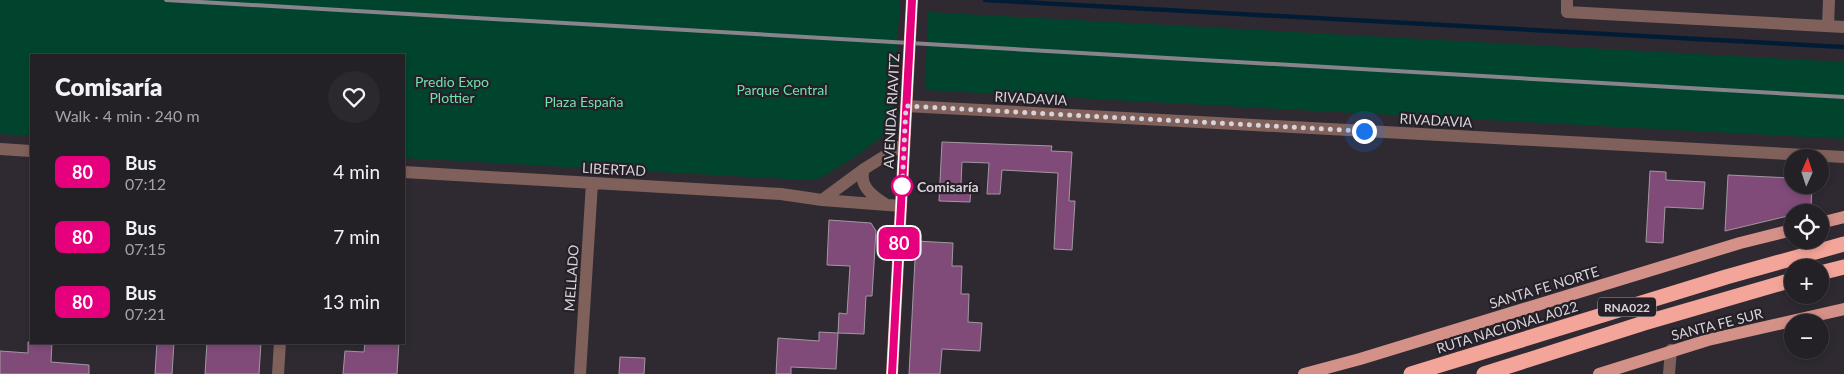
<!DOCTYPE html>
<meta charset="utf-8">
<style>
:root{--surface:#232026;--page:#2b282e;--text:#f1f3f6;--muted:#a3a3a7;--line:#403e43}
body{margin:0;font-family:Lato,sans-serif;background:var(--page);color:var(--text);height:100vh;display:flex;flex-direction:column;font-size:19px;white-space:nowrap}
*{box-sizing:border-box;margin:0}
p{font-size:16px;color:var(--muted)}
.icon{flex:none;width:28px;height:28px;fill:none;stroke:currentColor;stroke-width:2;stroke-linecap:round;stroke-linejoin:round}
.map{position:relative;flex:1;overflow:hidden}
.drawer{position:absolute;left:30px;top:54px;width:375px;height:290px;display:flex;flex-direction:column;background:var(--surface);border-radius:0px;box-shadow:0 2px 8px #0003,0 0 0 1px var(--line)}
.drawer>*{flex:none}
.badge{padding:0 10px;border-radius:8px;font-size:18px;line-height:32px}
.needle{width:32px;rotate:3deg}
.fabs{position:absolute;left:1784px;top:149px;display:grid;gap:10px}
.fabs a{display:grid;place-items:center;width:45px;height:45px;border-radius:50%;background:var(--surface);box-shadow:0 2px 8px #0003,0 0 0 1px var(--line);font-size:25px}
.you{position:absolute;width:25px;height:25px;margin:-12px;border:4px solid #fff;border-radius:50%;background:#1a73e8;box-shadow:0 0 0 8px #1a73e833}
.map>.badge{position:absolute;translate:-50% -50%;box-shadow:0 0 0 2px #fff}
.round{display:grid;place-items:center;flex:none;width:52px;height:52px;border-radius:26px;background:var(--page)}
.summary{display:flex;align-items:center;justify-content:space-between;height:85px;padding:0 25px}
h1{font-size:24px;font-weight:800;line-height:38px}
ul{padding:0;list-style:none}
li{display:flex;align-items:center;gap:15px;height:65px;padding:0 25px}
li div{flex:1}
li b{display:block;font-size:19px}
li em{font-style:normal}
li .badge{min-width:55px;font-weight:700;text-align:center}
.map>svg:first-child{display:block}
</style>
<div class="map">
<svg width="1844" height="374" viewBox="0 0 1844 374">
<rect width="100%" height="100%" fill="#2f2a32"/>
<path fill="#00442d" d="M0,0H900L892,122C887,139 843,164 827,174L821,178L807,180L404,158V55H31V136L0,134Z
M928,12L1844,62V139L925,90Z"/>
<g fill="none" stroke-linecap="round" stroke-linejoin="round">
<path stroke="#031c35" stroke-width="4.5" d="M985,0L1844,47"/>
</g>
<path fill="#814b79" stroke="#a298a0" d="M942,142L1052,146L1051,151L1072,152L1069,201H1075L1072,250L1054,249L1058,173L1002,170L1000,194H987L989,163L962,162L961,184L971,185L970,202L939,201Z
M1650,171L1666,172V180L1705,182L1703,209L1665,207L1663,243L1646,242Z
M1728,175L1792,178V185H1812L1811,210L1792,212V215L1725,231Z
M829,220L871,223L876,231L872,296H866L864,334L838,333L839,313L847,314L850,266L827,265Z
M916,241L953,243L952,266H962L961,294H969L968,322L982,323L980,351L942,349L940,374H909Z
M819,332L838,333L836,369L791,367V374H776L778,338L819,341Z
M28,342H52L51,362L89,365V374H0V351L28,353Z
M157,342H174L172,374H155Z
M207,342H261L259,374H205Z
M365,342H399L397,374H343L345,351L364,352Z
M620,357L645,358L644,374H619Z"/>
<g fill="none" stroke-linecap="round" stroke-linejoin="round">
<path stroke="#80605b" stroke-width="12" d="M1567,0V12L1844,27
M1828,26L1829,0
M906,106L1844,157
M0,149L31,151
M864,169C858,186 873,196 885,204
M404,172L781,194L822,200L901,206
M822,200L864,169L904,144
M278,374L280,342
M580,374L592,183
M1669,374L1671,350"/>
<path stroke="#d39188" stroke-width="12" d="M1820,223L1844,217
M892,374L912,0
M1304,374L1360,359L1740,243L1792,230
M1599,374L1708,340L1844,309"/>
<path stroke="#f4a599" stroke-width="15" d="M1820,273L1844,267
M1411,374L1726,277L1844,244
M1484,374L1644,323L1792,280"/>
<path stroke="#89848b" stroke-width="4" d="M166,0L1844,97"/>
</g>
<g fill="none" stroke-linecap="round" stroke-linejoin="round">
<defs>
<path id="line" d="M892,374L912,0"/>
</defs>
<use href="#line" stroke="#fff" stroke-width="11"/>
<use href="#line" stroke="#e6007e" stroke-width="8"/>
<path stroke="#d7d3d8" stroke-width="5" stroke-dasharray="0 9" d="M902,186V190L906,106L1364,131"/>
</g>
<circle fill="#fff" stroke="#e6007e" stroke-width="2.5" cx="902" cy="186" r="10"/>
<g text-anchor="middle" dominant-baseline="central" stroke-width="4.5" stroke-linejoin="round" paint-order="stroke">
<rect fill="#252028" stroke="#a29da3" stroke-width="1" x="1598" y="297.5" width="58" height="19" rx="4"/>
<g font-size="12" font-weight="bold" fill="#d7d3d8">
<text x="1627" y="307">RNA022</text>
</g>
<g font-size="14" fill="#70e1b0" stroke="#252028">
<text x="452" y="81">Predio Expo<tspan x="452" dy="16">Plottier</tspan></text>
<text x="782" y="89">Parque Central</text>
<text x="584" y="101">Plaza España</text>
</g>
<g font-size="14" fill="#d7d3d8" stroke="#252028">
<text transform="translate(1031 98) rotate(3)">RIVADAVIA</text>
<text transform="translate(891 111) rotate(-87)">AVENIDA RIAVITZ</text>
<text transform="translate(1436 120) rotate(3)">RIVADAVIA</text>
<text transform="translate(614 169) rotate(3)">LIBERTAD</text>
<text transform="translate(571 278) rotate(-86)">MELLADO</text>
<text transform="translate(1544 287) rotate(-17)">SANTA FE NORTE</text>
<text transform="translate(1717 324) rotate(-14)">SANTA FE SUR</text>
<text transform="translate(1507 327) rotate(-17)">RUTA NACIONAL A022</text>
</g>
<g font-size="14" font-weight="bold" fill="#d7d3d8" stroke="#252028" text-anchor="start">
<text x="917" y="186">Comisaría</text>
</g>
</g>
</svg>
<div class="fabs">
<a><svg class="needle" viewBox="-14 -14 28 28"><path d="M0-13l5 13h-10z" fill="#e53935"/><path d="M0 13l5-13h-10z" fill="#a3a3a7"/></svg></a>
<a><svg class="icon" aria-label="locate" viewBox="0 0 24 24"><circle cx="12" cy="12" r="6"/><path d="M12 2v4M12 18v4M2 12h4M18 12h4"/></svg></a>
<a>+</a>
<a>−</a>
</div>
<div class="you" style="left:1364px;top:131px"></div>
<b class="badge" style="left:899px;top:243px;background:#e6007e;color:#fff">80</b>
<section class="drawer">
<div class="summary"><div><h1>Comisaría</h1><p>Walk · 4 min · 240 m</p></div><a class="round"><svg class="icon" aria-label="heart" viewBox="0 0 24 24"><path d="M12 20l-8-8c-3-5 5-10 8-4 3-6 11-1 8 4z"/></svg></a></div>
<ul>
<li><span class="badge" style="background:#e6007e;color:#fff">80</span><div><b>Bus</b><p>07:12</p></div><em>4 min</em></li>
<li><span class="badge" style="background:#e6007e;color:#fff">80</span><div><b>Bus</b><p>07:15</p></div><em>7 min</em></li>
<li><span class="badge" style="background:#e6007e;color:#fff">80</span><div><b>Bus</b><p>07:21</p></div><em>13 min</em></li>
</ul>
</section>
</div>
